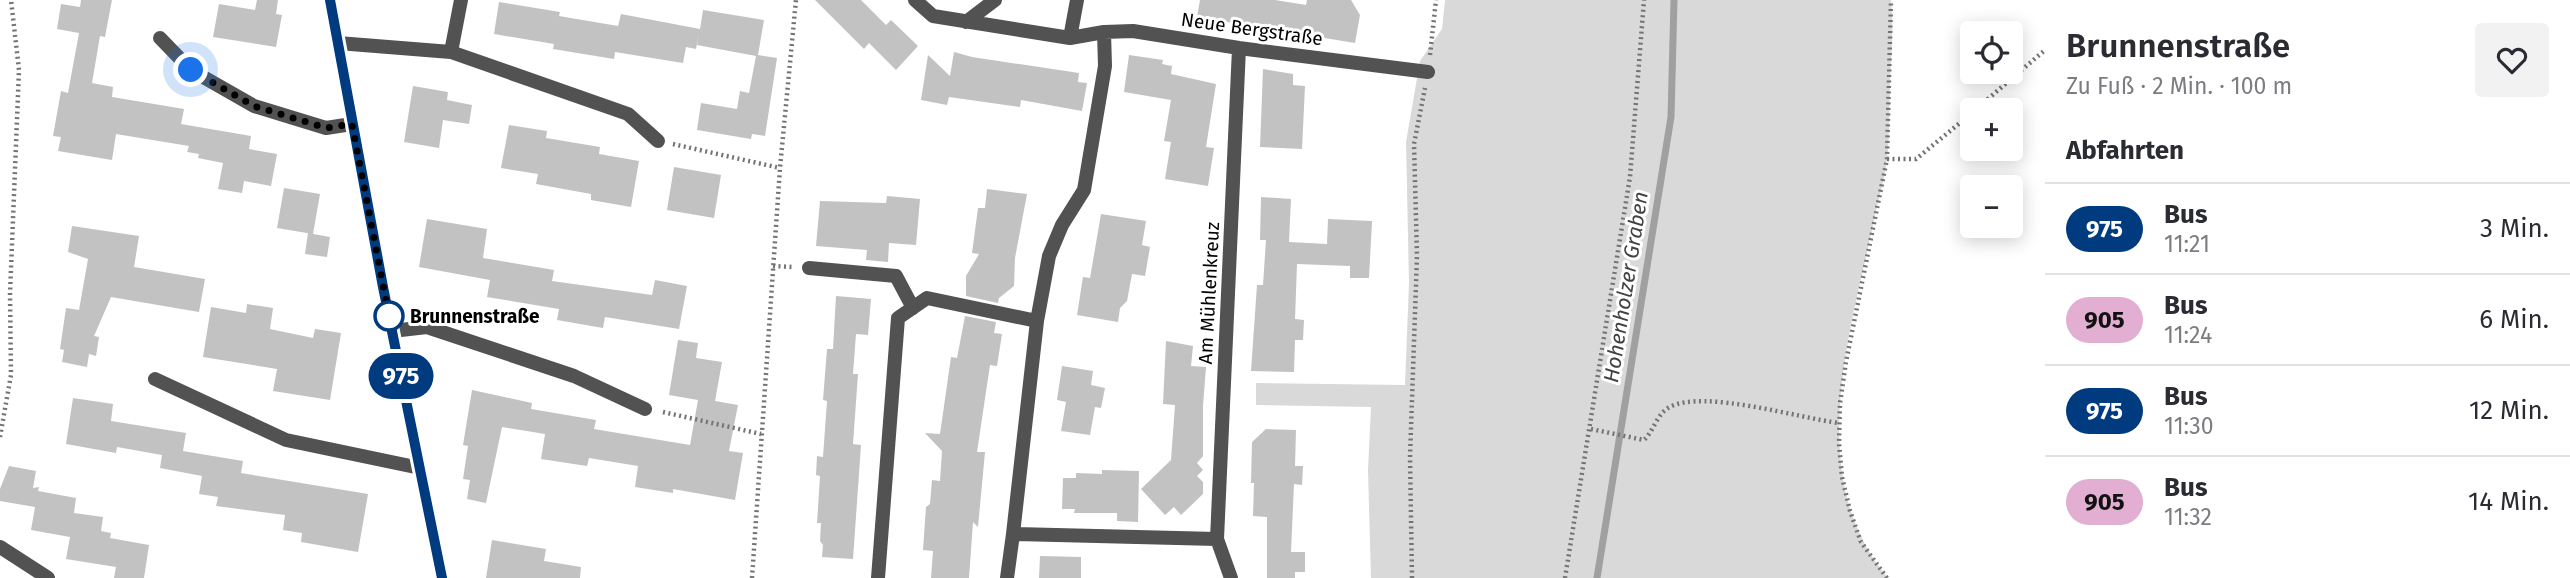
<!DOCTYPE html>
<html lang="de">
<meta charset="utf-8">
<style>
:root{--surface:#fff;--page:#f2f2f3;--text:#2b2b33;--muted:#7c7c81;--line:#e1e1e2}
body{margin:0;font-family:"Fira Sans",sans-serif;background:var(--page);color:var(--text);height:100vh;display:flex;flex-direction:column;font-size:26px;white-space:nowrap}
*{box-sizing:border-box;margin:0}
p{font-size:23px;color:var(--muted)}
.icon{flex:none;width:38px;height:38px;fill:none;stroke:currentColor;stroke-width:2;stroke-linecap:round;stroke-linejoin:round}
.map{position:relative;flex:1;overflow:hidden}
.side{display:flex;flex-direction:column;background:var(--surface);width:525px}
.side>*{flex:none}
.badge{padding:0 14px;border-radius:23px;font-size:24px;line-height:46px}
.tools{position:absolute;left:1960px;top:21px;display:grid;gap:14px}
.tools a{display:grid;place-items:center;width:63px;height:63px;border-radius:7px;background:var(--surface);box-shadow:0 4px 18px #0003;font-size:35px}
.you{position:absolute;width:35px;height:35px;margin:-18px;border:5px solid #fff;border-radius:50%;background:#1a73e8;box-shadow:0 0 0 10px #1a73e833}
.map>.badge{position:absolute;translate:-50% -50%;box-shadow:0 0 0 4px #fff}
h2{padding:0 21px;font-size:26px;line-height:63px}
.round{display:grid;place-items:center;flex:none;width:74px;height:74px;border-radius:7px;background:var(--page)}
.summary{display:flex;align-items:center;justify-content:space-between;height:119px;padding:0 21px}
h1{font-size:33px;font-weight:600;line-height:52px}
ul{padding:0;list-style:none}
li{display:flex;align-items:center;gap:21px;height:91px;padding:0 21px;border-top:2px solid var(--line)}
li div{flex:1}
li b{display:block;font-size:26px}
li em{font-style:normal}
li .badge{min-width:77px;font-weight:700;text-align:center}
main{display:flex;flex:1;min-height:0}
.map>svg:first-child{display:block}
</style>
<main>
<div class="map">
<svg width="2045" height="578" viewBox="0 0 2045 578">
<rect width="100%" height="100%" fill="#fff"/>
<path fill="#d9d9d9" d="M1445,0H1891C1894,28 1891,57 1890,85C1889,109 1890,135 1887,159C1885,176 1880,194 1876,211C1852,328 1801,475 1888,578H1371L1368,470L1371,407L1256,405V383L1405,385L1409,283L1406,142L1420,61L1442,29Z"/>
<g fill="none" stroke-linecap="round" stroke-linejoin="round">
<path stroke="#a0a0a0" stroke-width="7" d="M1597,578L1671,117L1674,0"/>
</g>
<path fill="#c2c2c2" d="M81,0H112L105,37L100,36L92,83L113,87L112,97L184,109L181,124L251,136L249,149L277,154L271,186L244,181L242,193L218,189L223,163L198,158L199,154L187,152L189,146L116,134L112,160L58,151L61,137L53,136L61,91L68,93L79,33L57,29L61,4L80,7Z
M257,0H278L276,14L282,15L276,47L213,37L219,4L255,10Z
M815,0H861L886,25L891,20L918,46L896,70L869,43L864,49Z
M1200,0H1275L1306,5L1307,0H1351L1360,15L1355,43L1197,17Z
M499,2L560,12L559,16L618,26L621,14L700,29L703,10L764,20L758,55L777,58L765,136L752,134L751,139L697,130L701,103L737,109L740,91L749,93L756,56L697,45L699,32L696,49L686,47L683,63L615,52L614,59L553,49L554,44L494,34Z
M954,52L972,57L1079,73L1078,82L1087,83L1082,111L1021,100L1020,107L949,97L947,105L921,100L928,55L950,76Z
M1129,55L1163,60L1162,64L1172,66L1171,74L1216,84L1206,147L1214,148L1208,186L1165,179L1171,142L1164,141L1171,100L1124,92Z
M1263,69L1293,74V85L1305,86L1302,149L1260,147Z
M413,86L448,92L447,100L472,105L469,124L443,120L439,148L404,142Z
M509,125L547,131L546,138L600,147L599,154L639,161L631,207L591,200V194L536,184L538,174L501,168Z
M674,167L721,175L714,218L667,210Z
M284,188L320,194L313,234L277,228Z
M987,189L1027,194L1015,258L1014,286L999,298L998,303L966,296V276L979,254L972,253L978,208H985Z
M887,196L920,199L916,245L889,243L888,262L866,260L867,250L816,246L820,201L886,203Z
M1261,197L1291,199L1289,242L1327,244L1328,219L1372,221L1369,278H1350V266L1297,264L1295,319L1304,320L1303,340H1295L1294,372L1251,371L1257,285H1263L1266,240H1260Z
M1101,214L1146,221L1142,245L1150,247L1145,276L1132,274L1127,301L1120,308L1118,322L1077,315L1083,277L1090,278Z
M427,219L487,229L483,258L554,270L552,281L652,295L655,280L687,286L679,329L605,317L603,328L557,320L559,309L487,297L490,280L419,267Z
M72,226L139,236L134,267L205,279L199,312L111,297L94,336L99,337L96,356L89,354L87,367L62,362L64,350L60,349L66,308L79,310L88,259L68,252Z
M308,233L330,237L327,257L305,254Z
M836,296L871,299L868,335L856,334L853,374H858L853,444L861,445L853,559L822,557L823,545L820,541L821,523H817L820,476L816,475L817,456L823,457L827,401L823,400L827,349H833Z
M247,304L273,308L270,329L313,338L315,329L341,333L330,400L273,391L277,369L203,357L211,307L246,313Z
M965,316L996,322L994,333L1002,334L997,366L990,365L977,452H985L978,527L973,522L969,578H931L933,551L923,550L926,507L930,504L932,480L940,481L942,451L925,433L940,434L951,357L957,358Z
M678,340L698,343L696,358L722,362L715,401L738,405L729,451L743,453L735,500L673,489V493L635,487L638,466L589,458L587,466L541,459L545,434L502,427L486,503L467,499L470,480L463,479L468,446L463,445L472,390L532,403L531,409L596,420L594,429L690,445L698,400L669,395Z
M1166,341L1193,346L1191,366L1206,367L1203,406V456L1197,463L1203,470L1197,476L1203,482V494L1181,515L1174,507L1165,515L1141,489L1171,460L1175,405L1163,404Z
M1062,366L1093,371L1091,385L1105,388L1101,408L1095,407L1090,435L1061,431L1066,402L1057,400Z
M73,398L113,404L111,421L186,433L183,451L243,461L241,473L368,494L358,552L301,542L302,533L283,530L285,515L216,506L218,497L199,494L202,476L160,468L162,455L117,447L116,453L66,444Z
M1266,429L1296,430L1295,466H1303L1302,485L1294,484L1291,552H1305V572H1295V578H1267V517L1253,516L1254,483H1251L1252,442Z
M9,466L36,471L33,488L39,487L38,491L76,498L74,513L103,517L101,531L111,533L110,538L149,545L144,578H114L116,567L66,559L70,537L31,530L35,507L0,501V489Z
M1102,470L1139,471L1138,522L1117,521V513H1074L1075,509H1062L1063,478H1076V473L1102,474Z
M492,540L546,549L544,561L581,567L580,578H486Z
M1040,556L1081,557V578H1039Z"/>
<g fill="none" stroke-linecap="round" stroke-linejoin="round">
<path stroke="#747474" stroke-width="4.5" stroke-dasharray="2 3.5" stroke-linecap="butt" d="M1430,55L1436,0
M1975,110L2045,50
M673,144L780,168
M1887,159H1916L1972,113
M773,266L793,267
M663,412L761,434
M1591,429L1644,440C1654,431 1657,413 1670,407C1703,389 1799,418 1839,423
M0,437L11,375L10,294L19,70L11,0
M752,578L780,168L796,0
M1412,578L1410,457L1417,256L1414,144L1425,88
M1565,578L1630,177L1644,0
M1887,578L1861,542L1850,511L1842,477L1839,443L1840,403L1846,362L1887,159L1891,0"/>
<path stroke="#525252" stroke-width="14" d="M330,0L388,314L442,578
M915,0L933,16L1070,38L1104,32L1133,31L1239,48L1428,72
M966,22L995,0
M160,38L191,70L254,106L326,128L352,124
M1070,38L1077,0
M338,43L451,52L628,114L658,141
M451,52L461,0
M809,268L896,276L913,308
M392,331L427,327L574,376L645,409
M155,379L286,440L420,468
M1013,534L1037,321L1049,256L1062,225L1084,190L1105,66L1104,32
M1217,539L1239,48
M0,547L48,578
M878,578L898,318L927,298L1037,321
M1007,578L1013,534L1217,539L1231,578"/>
</g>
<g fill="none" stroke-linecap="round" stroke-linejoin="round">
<defs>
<path id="line" d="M330,0L383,287L442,578"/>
</defs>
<use href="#line" stroke="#fff" stroke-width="16"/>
<use href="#line" stroke="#003b80" stroke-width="10"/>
<path stroke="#000" stroke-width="7" stroke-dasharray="0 12.6" d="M191,70L254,106L326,128L352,124L389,316"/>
</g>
<circle fill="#fff" stroke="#003b80" stroke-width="3.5" cx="389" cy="316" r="14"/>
<g text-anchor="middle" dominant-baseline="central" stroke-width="6" stroke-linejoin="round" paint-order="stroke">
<g font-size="19" fill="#000" stroke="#fff">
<text transform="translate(1252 29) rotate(8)">Neue Bergstraße</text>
<text transform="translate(1209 293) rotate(-87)">Am Mühlenkreuz</text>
</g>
<g font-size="19" font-weight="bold" fill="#000" stroke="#fff" text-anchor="start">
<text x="410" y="316">Brunnenstraße</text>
</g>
<g font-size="21" font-style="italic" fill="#414141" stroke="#fff">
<text transform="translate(1626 287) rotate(-81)">Hohenholzer Graben</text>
</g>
</g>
</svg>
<div class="tools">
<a><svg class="icon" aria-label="locate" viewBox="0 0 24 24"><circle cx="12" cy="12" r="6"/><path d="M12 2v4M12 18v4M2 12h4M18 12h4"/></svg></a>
<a>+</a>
<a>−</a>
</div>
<div class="you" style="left:191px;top:70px"></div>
<b class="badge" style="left:401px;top:376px;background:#003b80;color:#fff">975</b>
</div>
<section class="side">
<div class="summary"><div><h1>Brunnenstraße</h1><p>Zu Fuß · 2 Min. · 100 m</p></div><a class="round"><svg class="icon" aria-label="heart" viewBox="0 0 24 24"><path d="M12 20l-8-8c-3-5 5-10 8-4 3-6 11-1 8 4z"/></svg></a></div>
<h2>Abfahrten</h2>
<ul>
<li><span class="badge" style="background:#003b80;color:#fff">975</span><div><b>Bus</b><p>11:21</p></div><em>3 Min.</em></li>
<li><span class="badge" style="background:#e2aed1;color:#111">905</span><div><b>Bus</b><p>11:24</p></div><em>6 Min.</em></li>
<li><span class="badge" style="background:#003b80;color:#fff">975</span><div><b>Bus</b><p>11:30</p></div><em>12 Min.</em></li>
<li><span class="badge" style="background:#e2aed1;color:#111">905</span><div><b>Bus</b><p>11:32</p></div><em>14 Min.</em></li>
</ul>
</section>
</main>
